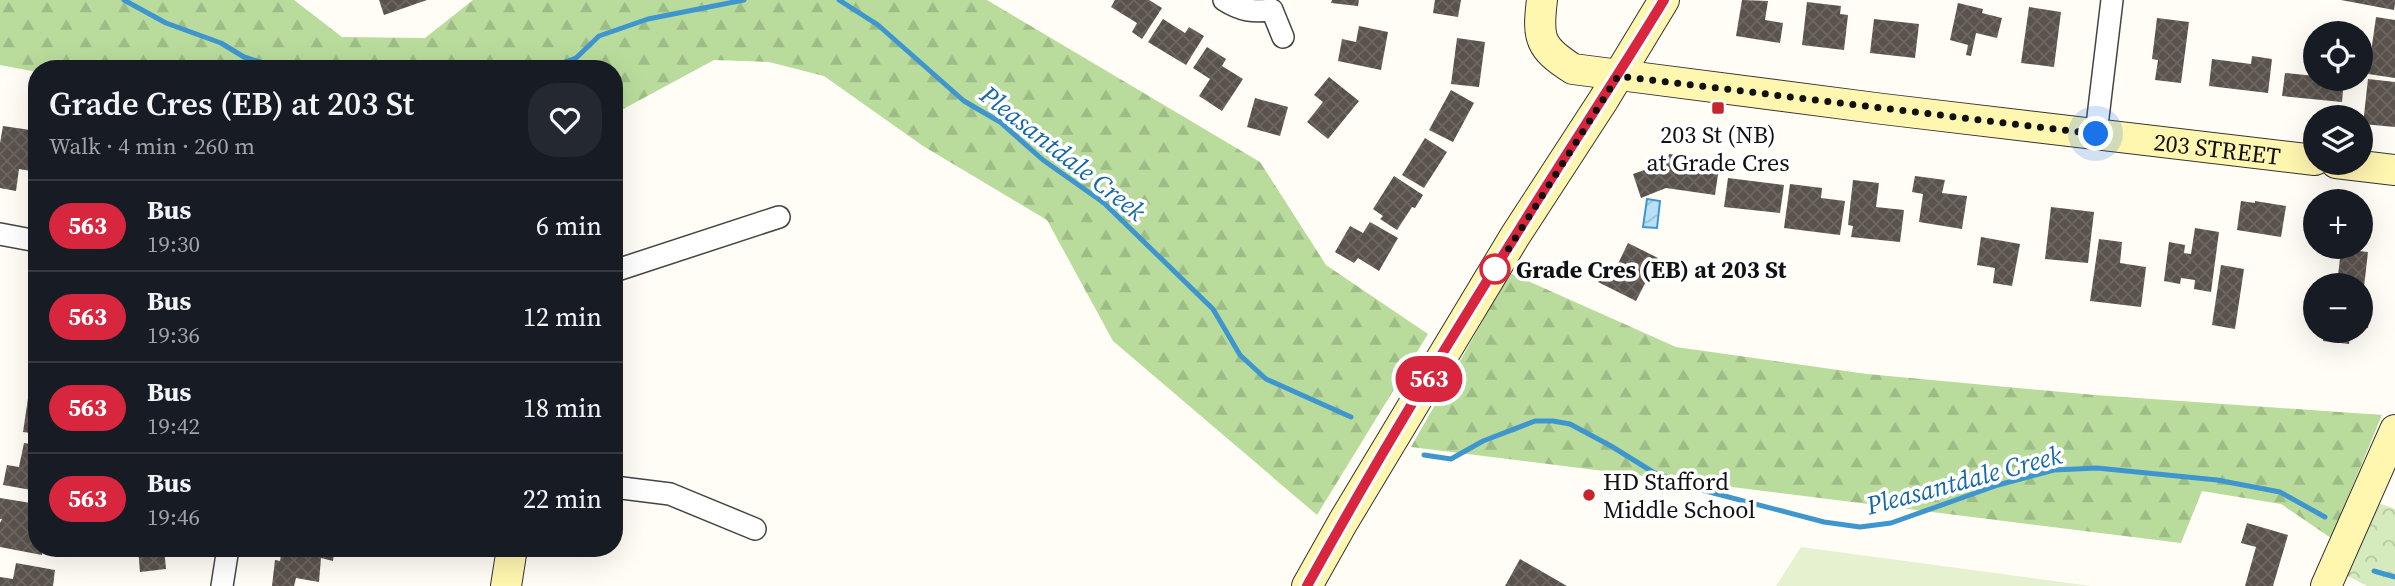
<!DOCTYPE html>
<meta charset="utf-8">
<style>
:root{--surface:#171b24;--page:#242831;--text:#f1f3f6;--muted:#9ea1a6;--line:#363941}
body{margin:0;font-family:"Source Serif 4",serif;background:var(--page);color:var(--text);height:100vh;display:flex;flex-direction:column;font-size:26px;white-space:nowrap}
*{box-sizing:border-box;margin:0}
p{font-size:23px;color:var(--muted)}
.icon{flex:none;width:38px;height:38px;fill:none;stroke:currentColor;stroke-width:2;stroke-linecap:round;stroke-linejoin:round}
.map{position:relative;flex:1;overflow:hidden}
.details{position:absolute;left:28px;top:60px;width:595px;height:497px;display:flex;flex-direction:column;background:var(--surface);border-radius:28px;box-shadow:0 7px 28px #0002}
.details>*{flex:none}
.badge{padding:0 14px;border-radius:23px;font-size:24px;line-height:46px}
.buttons{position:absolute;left:2303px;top:21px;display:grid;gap:14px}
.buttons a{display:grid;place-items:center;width:70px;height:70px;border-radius:50%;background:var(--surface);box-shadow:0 7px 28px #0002;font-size:35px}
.you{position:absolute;width:35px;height:35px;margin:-18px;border:5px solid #fff;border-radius:50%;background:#1a73e8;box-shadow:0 0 0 10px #1a73e833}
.map>.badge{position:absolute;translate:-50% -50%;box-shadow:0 0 0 4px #fff}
.round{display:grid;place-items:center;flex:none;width:74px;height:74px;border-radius:28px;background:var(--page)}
.summary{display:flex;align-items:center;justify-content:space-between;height:119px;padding:0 21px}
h1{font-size:33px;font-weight:600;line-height:52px}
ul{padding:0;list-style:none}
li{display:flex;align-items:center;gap:21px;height:91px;padding:0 21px;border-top:2px solid var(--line)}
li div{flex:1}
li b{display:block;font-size:26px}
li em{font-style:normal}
li .badge{min-width:77px;font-weight:700;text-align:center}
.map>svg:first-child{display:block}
</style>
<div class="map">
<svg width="2395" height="586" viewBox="0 0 2395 586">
<defs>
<pattern id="forest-firs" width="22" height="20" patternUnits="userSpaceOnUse" patternTransform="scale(1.75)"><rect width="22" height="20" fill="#b9dc9c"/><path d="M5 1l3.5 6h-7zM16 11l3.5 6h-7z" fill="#9ebc85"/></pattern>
<pattern id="park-crowns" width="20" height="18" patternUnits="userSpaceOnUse" patternTransform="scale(1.75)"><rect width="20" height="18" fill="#d5ebbd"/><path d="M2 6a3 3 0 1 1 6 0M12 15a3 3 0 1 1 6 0" fill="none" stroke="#b6c8a1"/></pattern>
<pattern id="water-waves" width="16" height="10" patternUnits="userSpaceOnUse" patternTransform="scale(1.75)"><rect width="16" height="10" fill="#b9e0f7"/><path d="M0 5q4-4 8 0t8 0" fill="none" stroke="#9ebfd3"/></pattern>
<pattern id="building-cross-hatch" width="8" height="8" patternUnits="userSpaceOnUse" patternTransform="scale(1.75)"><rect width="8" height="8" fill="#5a524d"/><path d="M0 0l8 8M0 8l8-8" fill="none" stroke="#6d6662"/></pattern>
</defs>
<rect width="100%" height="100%" fill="#fffdf5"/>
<path fill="url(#forest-firs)" d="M0,0H294L342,37L425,38L473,0H987L1260,162L1326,265L1428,334L1317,515L1113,341L1047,220L923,146L824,76L769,62L714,60L614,114V68H37V72L0,65Z
M1510,273L1676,347L1867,374L2095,395L2382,415L2331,538L2281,504L2202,491L2181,543L1411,447Z"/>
<path fill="url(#park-crowns)" d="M2378,503L2395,509V586H2367L2346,575Z"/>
<path fill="#e6f2cf" d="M1801,547L2091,586H1776Z"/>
<path fill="url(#water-waves)" stroke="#3f96cf" stroke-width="2" d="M1647,199L1660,201L1657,228L1643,227Z"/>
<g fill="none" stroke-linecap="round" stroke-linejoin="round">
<path stroke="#3f96cf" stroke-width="5" d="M124,0L166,23L221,43L244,57L279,68
M839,0L878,25L964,101L1000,122L1043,160L1104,203L1213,309L1240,355L1266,379L1351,417
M549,68L576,58L599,36L648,19L744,0
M1424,455L1451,459L1483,441L1535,421H1553L1570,424L1611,446L1653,472L1698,489L1824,522L1860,527L1891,523L1998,485L2054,470L2097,468L2217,480L2280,492L2325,517
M2374,571L2395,577"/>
</g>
<path fill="url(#building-cross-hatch)" d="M379,0H427L384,15Z
M1115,0H1149L1162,8L1142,39L1132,32L1137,23L1111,7Z
M1332,0H1359L1358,6L1331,3Z
M1435,0H1461L1458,17L1433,13Z
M1742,0L1768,1L1765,20L1783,23L1780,43L1736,36Z
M2341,0H2395V4L2394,10Z
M1807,2L1841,6L1840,14L1848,15L1844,50L1802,45Z
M1958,3L1983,9L1982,13L2002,18L1997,38L1976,33L1971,56L1966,55L1968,45L1950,40Z
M2029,7L2061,12L2054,67L2021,63Z
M2376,17L2395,20V78L2368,74Z
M2157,18L2189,22L2181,83L2155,80L2158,60L2152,59Z
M1163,19L1185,33L1189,27L1204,36L1186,65L1148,42Z
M1874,19L1919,24L1915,58L1870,53Z
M1359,26L1388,32L1381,70L1338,61L1342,39L1356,42Z
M1457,38L1485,42L1479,87L1451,84Z
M1207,47L1226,59L1222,66L1243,79L1222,111L1199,96L1210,79L1193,68Z
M2252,56L2272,59L2268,93L2209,86L2212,59L2251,64Z
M2285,73L2315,76V79H2344L2342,102L2282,96Z
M1329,77L1359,101L1328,139L1307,122L1323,102L1314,95Z
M2368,79L2395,82V127L2363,124Z
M1451,90L1474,103L1453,142L1429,130Z
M1255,98L1288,107L1280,136L1247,127Z
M3,126L37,131V172L19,169L16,191L0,188V143Z
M1425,138L1447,152L1424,188L1402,175Z
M1669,154L1720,161L1715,195L1666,188L1641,198L1633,174L1667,162Z
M1394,176L1423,195L1415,208L1412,207L1397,230L1380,219L1383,216L1373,209Z
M1915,176L1945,180L1942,193L1967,196L1962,229L1919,222L1923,194L1912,192Z
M1728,178L1784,185L1780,213L1724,207Z
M1853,180L1879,183L1876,207L1904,210L1900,242L1851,237L1853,226L1848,225Z
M1790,184L1822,188L1821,198L1845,201L1840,235L1784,228Z
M2241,201L2255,203V201L2286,206L2281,237L2237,230Z
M2361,206L2368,207L2364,243H2361Z
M2051,207L2094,212L2088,263L2045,259Z
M1370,222L1398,238L1379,271L1358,258L1354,263L1335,252L1350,226L1363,233Z
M2195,228L2219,232L2211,292L2194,289L2195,280L2181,278L2180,284L2164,281L2169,242L2185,245L2184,253L2191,254Z
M1981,237L2020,244L2012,286L1993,283L1995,268L1977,265Z
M2099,239L2122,242L2120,263L2146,267L2141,307L2090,301Z
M1628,243L1658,258L1636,301L1598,282L1606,268L1614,272Z
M2341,249L2368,252L2363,296H2361V285H2337Z
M2221,265L2244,269L2235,329L2212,325Z
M2308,297H2315V321L2305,320Z
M2361,303L2371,304L2368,328H2361Z
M2325,331H2351L2349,344L2323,341Z
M30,385L37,386V434L23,432Z
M24,443L37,445V491L3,485L7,465L19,467Z
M0,498L37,504V548H43L42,555L0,547V523L2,519H0Z
M2247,523L2288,535L2273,586H2245L2256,547L2241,543Z
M138,548H164L166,569L140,572Z
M282,548H335L333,561L321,558L319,582L296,578L294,586H272L275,560L280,561Z
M1520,559L1567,586H1505Z
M16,563L55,570L53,586H0V577L13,579Z"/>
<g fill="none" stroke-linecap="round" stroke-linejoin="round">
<defs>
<path id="street" d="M1224,0C1241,11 1253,12 1272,10
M1272,10L1283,37
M2096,134L2112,0
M0,234L37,241
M614,271L779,217
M614,487L670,494L755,529
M222,586L228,548"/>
<g id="secondary">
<path id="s1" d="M1542,0C1537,39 1540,48 1573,69L1883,109L2315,160"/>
<path d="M2336,163L2395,170"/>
<path d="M506,586L512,548"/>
<path d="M1307,586L1343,522L1515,236L1604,99L1664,0"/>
<path d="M2326,586L2395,430"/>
</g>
</defs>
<use href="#street" stroke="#444" stroke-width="24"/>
<use href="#secondary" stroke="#333" stroke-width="32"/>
<use href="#street" stroke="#fff" stroke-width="21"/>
<use href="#secondary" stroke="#fff6b0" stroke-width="30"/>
</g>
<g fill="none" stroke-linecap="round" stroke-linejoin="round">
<defs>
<path id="line" d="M1307,586C1372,468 1442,352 1514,238C1563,158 1615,81 1664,0"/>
</defs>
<use href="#line" stroke="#fff" stroke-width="16"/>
<use href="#line" stroke="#d7263d" stroke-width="10"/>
<path stroke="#111" stroke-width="7" stroke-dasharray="0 12.6" d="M1495,269L1492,275L1618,76L2096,134"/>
</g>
<g fill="#c4262e" stroke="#fff" stroke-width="2.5">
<rect x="1711" y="101" width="14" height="14" rx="3.5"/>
<circle cx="1589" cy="495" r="7"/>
</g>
<circle fill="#fff" stroke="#d7263d" stroke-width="3.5" cx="1495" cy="269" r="14"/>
<g text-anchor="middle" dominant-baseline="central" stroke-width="7" stroke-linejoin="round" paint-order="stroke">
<g font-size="24" fill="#111" stroke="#fff">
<text x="1718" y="134">203 St (NB)<tspan x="1718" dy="28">at Grade Cres</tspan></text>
<text x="1603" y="481" text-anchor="start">HD Stafford<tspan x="1603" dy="28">Middle School</tspan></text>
</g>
<g font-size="24" fill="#111" stroke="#fff">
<text stroke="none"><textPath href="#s1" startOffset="732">203 STREET</textPath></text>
</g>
<g font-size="24" font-weight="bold" fill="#111" stroke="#fff" text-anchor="start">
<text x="1516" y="269">Grade Cres (EB) at 203 St</text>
</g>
<g font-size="26" font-style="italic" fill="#1768a6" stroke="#fff">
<text transform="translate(1063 153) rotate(38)">Pleasantdale Creek</text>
<text transform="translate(1964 480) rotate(-15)">Pleasantdale Creek</text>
</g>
</g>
</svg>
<div class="buttons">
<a><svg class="icon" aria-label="locate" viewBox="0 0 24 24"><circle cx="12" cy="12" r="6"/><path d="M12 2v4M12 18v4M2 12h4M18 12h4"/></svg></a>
<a><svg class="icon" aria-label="layers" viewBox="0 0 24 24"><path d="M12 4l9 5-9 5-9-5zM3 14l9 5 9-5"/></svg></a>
<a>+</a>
<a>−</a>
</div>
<div class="you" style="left:2096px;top:134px"></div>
<b class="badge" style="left:1429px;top:379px;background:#d7263d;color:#fff">563</b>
<section class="details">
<div class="summary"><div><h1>Grade Cres (EB) at 203 St</h1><p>Walk · 4 min · 260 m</p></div><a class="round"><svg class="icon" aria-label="heart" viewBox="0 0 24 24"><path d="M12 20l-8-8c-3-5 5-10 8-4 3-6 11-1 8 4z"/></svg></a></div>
<ul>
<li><span class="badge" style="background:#d7263d;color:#fff">563</span><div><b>Bus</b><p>19:30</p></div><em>6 min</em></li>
<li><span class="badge" style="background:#d7263d;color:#fff">563</span><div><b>Bus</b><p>19:36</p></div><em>12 min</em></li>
<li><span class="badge" style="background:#d7263d;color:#fff">563</span><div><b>Bus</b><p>19:42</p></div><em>18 min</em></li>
<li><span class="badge" style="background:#d7263d;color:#fff">563</span><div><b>Bus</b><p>19:46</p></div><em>22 min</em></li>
</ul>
</section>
</div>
